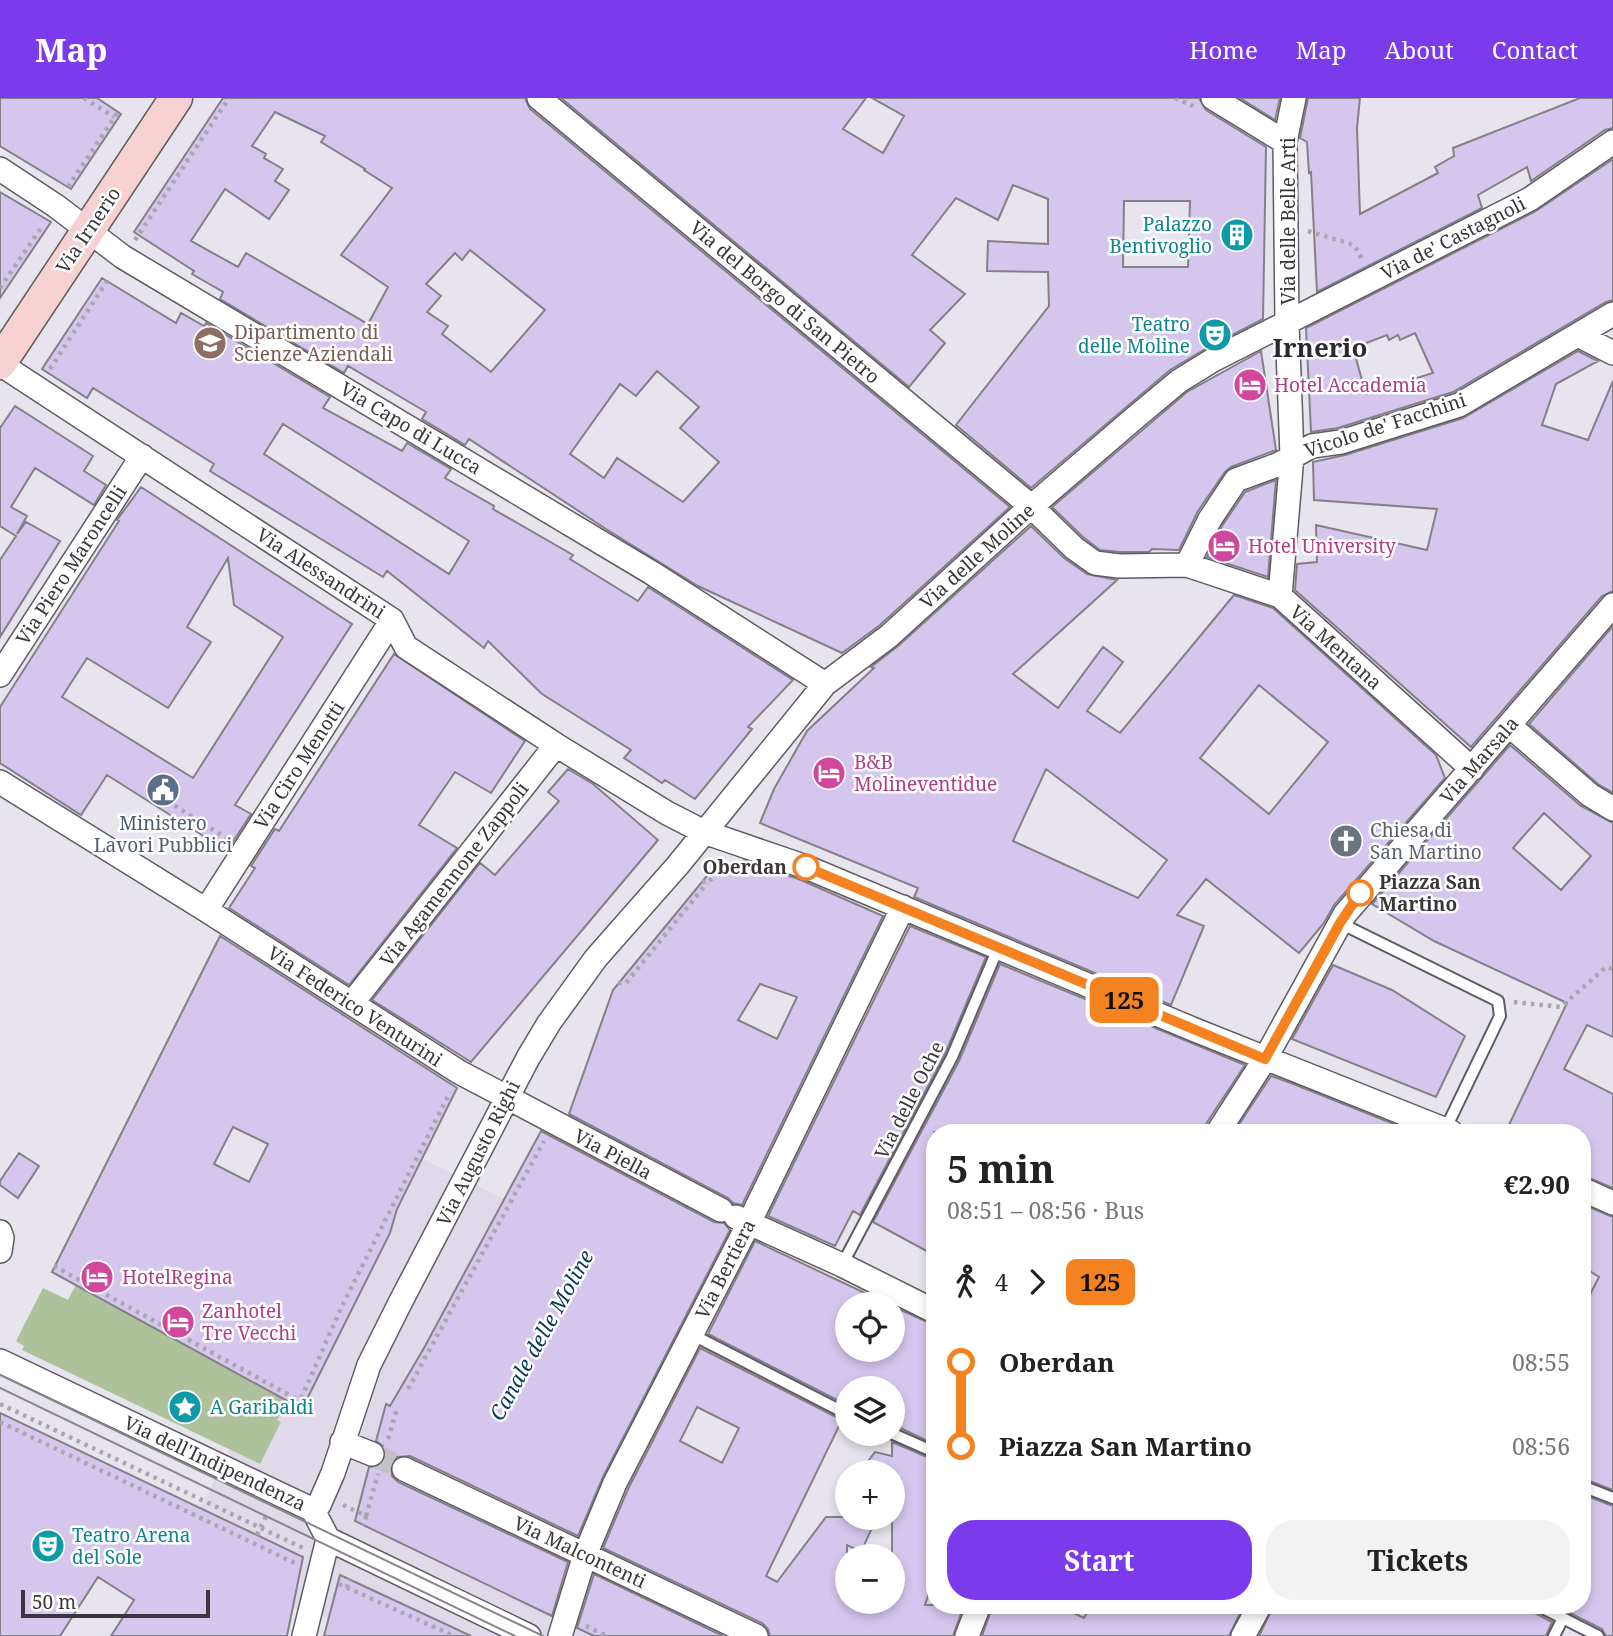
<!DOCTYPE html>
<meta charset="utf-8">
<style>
:root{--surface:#fff;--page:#f2f2f2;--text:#222;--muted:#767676;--accent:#7c3aed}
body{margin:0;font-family:"Noto Serif",serif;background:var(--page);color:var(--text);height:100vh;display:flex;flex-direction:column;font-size:26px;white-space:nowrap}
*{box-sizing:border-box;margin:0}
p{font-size:23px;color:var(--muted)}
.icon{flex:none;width:38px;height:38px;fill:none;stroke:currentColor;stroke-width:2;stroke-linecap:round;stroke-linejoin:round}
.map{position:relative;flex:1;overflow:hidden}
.details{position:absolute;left:926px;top:1026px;width:665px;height:490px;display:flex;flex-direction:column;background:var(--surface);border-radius:28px;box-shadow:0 4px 10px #0003}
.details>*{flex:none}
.badge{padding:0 14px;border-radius:10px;font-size:24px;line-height:46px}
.fabs{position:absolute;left:835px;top:1194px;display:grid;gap:14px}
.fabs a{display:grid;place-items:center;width:70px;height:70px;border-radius:50%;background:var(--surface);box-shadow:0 4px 10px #0003;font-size:35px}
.scale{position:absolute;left:21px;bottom:18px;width:189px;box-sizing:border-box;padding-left:7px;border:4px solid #39373b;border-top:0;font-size:19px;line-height:24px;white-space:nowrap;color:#39373b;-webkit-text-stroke:5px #fff;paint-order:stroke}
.map>.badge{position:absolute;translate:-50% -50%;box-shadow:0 0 0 4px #fff}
.legs{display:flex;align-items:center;gap:10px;height:77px;padding:0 21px;font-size:23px}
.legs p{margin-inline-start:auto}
.headline{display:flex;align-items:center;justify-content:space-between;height:119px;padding:0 21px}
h1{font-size:38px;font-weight:700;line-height:52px}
.primary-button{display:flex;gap:14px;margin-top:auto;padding:14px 21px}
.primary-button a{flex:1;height:80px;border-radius:28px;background:var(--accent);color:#fff;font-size:28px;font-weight:700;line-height:80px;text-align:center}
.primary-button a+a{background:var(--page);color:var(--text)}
ul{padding:0 21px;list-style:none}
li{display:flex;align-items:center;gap:24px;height:84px;font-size:26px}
li i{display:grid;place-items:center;width:10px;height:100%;margin:0 9px;background:currentColor}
li i::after{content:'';width:18px;height:18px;margin:-9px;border:5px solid;border-radius:50%;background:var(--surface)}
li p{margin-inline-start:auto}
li:first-child i{background:linear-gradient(#0000 50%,currentColor 0)}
li:last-child i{background:linear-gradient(currentColor 50%,#0000 0)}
header{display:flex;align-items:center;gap:42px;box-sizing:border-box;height:98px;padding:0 35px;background:var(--accent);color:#fff}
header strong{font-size:33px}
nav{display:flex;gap:38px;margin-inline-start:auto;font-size:24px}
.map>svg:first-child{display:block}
</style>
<header>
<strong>Map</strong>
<nav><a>Home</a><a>Map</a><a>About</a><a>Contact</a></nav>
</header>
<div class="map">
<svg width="1613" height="1538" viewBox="0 0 1613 1538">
<rect width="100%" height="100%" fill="#e7e4ed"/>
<path fill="#dfd9ea" d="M403,1051L526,1112L388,1390L534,1461L568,1390L643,1430L618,1500L696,1538H386L270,1503L186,1439L267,1277Z"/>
<path fill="#adc19a" d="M76,1187L287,1303L277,1322L281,1324L260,1366L22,1252L24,1248L16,1243L43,1190L68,1202Z"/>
<path fill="#d5c6ee" stroke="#838088" stroke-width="2" fill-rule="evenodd" d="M0,0H97L121,16L71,91L0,48Z
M223,0H525L530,11L1010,409L880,527L842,555L698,488L606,431L469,341L465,347L422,321L426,314L348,268L344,275L220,201L223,194L192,176L194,173L134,134ZM275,14L325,38L321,44L365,71L364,72L392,90L341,157L388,189L368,226L246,155L238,169L191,143L225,91L269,121L289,92L275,83L283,71L264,60L266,56L252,48ZM470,152L545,212L491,274L442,236L448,228L427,214L441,198L426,186L455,155L462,162ZM657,273L699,309L680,330L719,364L683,404L617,360L604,380L570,356L620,286L636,298Z
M561,0H866L843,31L883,55L904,18L872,0H1199L1206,12L1266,49L1263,221L1207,250L1170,272L1031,390L956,327L1049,208L1048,174L987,173L988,143L1048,146V101L1013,87L998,122L956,100L912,157L965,196L930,232L945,245L909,289ZM1124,103H1190L1188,169H1123Z
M1240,0H1280L1275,22Z
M1308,0H1360L1357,30L1360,116L1438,75L1435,69L1454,58L1453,50L1580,0H1613V30L1605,32L1531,83L1527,69L1478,97L1482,110L1317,194L1311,74L1309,75L1307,44L1300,40Z
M1613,61V202L1606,204L1453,294L1338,330L1311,334L1306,230L1536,113ZM1415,235L1433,275L1366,296L1353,250L1387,237L1389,242L1398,237L1400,242Z
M0,94L51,124L0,200Z
M102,180L176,225L181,215L204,228L206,225L330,299L323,310L402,353L407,345L451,371L445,380L494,408L493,411L573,457L570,461L638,503L648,489L793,582L748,629L752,631L695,701L665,682L662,685L624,660L631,652L542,596L488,543L484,550L387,473L383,479L210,373L214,366L93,290L87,300L42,271ZM283,326L469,443L449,476L264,356Z
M1261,253L1276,352L1231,369L1225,374L1198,413L1179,452L1152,451L1149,454H1120L1100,452L1083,439L1052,409L1187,294Z
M1578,253L1598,263L1556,286L1542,327L1588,342L1613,283V493L1602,498L1471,649L1295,492L1297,466L1317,464L1316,427L1427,452L1437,411L1314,402L1313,364L1345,357L1463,320Z
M15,308L93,358L84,373L106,387L94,407L35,370L11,409L27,418L17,436L26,424L60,443L0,539V462L16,438L0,428V330Z
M1276,382L1268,479L1207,459L1222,428L1245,394Z
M141,389L352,526L235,707L251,716L227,753L107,677L81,717L0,665V609L119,423L117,422ZM228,460L234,507L283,539L193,680L62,599L87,560L168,610L211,544L187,529Z
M1031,428L1064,460L1087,476L1117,482L1013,576L1058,610L1103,549L1123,564L1087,613L1120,635L1234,497L1273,510L1436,657L1445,680L1334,807L1324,825L1299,855L1206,781L1177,817L1204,828L1171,907L914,799L918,790L760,725L774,691L807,633L874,570L871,569L898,548ZM1259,587L1328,644L1269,716L1200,660ZM1046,671L1167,762L1138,800L1013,743Z
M1613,528V695L1598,686L1529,626Z
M394,556L525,643L491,695L455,674L419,727L457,750L349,887L229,810L255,770L251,768L275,731L279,733Z
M1510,647L1581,708L1613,725V939L1587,927L1564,971L1613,996V1090L1582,1077V1034H1522L1508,1029L1567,905L1434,843L1372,806ZM1544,715L1591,758L1561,792L1513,750Z
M568,671L593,686L658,742L471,964L372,902L480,765L495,777L559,703L548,694Z
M744,762L801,782L883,818L742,1107L733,1105L728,1100L569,1016L613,892L711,773L723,777ZM760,886L797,899L777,941L738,922Z
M910,828L986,859L945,956L860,1117L853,1113L835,1148L768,1118Z
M220,838L457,990L397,1111L390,1135L302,1311L52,1174ZM233,1029L268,1046L249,1084L214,1066Z
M1000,866L1245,967L1206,1026L1204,1034H934V1157L873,1124L959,963Z
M1333,867L1392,892L1465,938L1436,999L1292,941Z
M1271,978L1291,985L1414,1034H1234Z
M541,1033L714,1124L724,1125L730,1132L603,1379L578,1438L410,1358L397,1359L391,1366L392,1378L398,1384L568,1464L552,1518L355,1423L369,1369L380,1367L385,1361L383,1348L376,1343L386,1306L390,1308L424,1250Z
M19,1055L39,1068L18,1100L0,1087V1083Z
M1582,1106L1613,1119V1392L1582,1380V1212L1599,1179L1582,1168Z
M755,1143L888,1206H847V1251H892V1208L934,1227V1346L892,1326V1290H847V1307L708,1236Z
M700,1250L842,1322L766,1478L777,1484L826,1419H877L861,1454L847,1447V1503H892V1374H860L875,1354L892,1358V1344L934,1362V1480L925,1507H964L953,1538H770L768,1531L762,1525L603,1450L628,1391ZM697,1309L739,1330L722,1365L680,1343Z
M0,1315L303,1459L287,1538H111L134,1502L98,1479L60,1538H0Z
M1582,1396L1613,1408V1538H1606L1602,1531L1554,1507H1582Z
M594,1476L723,1538H594L577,1530Z
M340,1477L471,1538H324Z
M993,1507H1057L1084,1520L1091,1507H1244L1229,1538H982Z
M1274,1507H1529L1533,1514L1552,1524L1546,1538H1259Z"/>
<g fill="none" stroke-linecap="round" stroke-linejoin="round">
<path stroke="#c4c1c9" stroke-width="23" stroke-dasharray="23 11" stroke-linecap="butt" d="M372,1356L404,1371"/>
<defs>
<path id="lane" d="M1340,825L1498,903L1500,918L1445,1032
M842,1167L952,959L999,848
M691,1236L847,1316
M891,1335L934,1354
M1582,1388L1613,1400
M1537,1507L1598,1538
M1554,1538L1563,1520"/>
<path id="street" d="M539,0L1032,409L1074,450L1095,465L1119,468L1187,467L1280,498L1472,671
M1213,0L1285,44
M0,71L56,108L123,159L652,475L825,586
M1578,237L1613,255
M0,266L392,522L406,549L556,647L667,715L704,734L806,769L1195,932L1451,1034
M1187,467L1210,421L1236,382L1277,367L1312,348L1341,344L1459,307L1613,216
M1280,498L1292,358L1287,224L1285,44L1294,0
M0,577L142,358
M1510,628L1590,697L1613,711
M0,684L206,812L459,974L721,1112
M206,812L392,522
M352,905L556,647
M1218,1034L1265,961L1345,816L1613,507
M1582,1091L1613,1105
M736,1119L842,1167L934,1213
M0,1134L2,1140L0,1153
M0,1263L313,1412L328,1441L529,1538
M342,1344L372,1356
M404,1371L756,1538
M313,1412L319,1407L333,1375L369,1267L401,1203L528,960L549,925L596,860L678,767L825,586L889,538L1025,414L1137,318L1179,283L1213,262L1530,101L1613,44
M304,1538L328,1441
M560,1538L585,1457L615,1385L749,1125L903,809
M967,1538L979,1507
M1243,1538L1260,1507"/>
<path id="secondary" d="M0,265L176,0"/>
</defs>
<use href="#lane" stroke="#5e5b63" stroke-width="14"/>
<use href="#street" stroke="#5e5b63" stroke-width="26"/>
<use href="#secondary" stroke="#5e5b63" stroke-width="35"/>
<path stroke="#a9a6ae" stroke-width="4.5" stroke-dasharray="3.5 5" stroke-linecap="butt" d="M84,0L114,19
M1175,0L1193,8
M68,89L118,14
M1308,133L1354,147L1362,161
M135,142L229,0
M0,190L43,127
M50,271L107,183
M153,694L226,740
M702,783L707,785L718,775
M618,885H626L707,785
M1514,904L1561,909L1606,869L1613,871
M54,1168L300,1303
M408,1291L544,1043
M305,1305L300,1303L342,1208L450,994
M0,1306L303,1450
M0,1324L299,1467
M388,1341L397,1311
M343,1407L366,1418L364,1427
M366,1418L378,1376
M257,1437L267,1416
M339,1486L454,1538
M347,1490L349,1481
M586,1528L607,1538"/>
<use href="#lane" stroke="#fff" stroke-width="10"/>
<use href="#street" stroke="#fff" stroke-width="23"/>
<use href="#secondary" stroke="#f7d0d2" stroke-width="32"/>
<path stroke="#88858c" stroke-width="2" d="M0,1277L543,1538
M0,1290L515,1538"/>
</g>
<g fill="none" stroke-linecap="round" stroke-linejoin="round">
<defs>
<path id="line-1" d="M806,769L1265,961L1340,825L1360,795"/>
</defs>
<use href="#line-1" stroke="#fff" stroke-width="16"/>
<use href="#line-1" stroke="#f58220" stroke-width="10"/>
</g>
<defs>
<symbol id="building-disc" viewBox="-11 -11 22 22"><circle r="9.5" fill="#0f9aa8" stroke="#fff"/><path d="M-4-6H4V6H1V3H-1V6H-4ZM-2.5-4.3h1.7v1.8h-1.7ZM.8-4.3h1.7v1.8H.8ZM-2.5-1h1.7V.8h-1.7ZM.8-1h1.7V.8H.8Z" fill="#fff"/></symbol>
<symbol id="theatre-disc" viewBox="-11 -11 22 22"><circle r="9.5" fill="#0f9aa8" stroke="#fff"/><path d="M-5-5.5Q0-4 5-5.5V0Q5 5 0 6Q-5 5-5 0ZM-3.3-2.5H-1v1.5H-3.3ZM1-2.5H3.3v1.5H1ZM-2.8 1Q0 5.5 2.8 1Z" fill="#fff"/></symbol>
<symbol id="university-disc" viewBox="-11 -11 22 22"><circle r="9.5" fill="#8d6e63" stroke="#fff"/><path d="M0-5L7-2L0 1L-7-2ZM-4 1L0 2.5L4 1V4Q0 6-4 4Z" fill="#fff"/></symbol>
<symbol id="hotel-disc" viewBox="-11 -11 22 22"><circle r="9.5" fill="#d1479c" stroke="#fff"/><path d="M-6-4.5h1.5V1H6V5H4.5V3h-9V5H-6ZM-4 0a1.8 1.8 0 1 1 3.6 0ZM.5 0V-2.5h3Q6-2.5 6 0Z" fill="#fff"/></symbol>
<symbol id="civic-disc" viewBox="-11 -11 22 22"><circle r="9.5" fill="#5c6f8a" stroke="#fff"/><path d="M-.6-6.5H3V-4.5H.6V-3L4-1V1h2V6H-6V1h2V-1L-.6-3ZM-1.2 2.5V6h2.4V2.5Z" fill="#fff"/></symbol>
<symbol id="church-disc" viewBox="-11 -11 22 22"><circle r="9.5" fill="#6b7280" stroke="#fff"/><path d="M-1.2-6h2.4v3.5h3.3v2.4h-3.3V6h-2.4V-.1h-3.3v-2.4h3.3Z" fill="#fff"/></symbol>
<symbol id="sight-disc" viewBox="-11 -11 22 22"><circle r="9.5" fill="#0f9aa8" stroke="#fff"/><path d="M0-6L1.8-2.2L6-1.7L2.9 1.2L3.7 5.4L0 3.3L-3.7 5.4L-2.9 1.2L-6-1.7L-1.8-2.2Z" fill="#fff"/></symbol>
</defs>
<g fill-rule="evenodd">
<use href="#building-disc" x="1218" y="118" width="38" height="38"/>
<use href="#theatre-disc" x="1196" y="218" width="38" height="38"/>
<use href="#university-disc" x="191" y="226" width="38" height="38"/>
<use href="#hotel-disc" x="1231" y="268" width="38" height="38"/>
<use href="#hotel-disc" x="1205" y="429" width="38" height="38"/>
<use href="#hotel-disc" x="810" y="656" width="38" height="38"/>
<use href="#civic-disc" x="144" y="673" width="38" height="38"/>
<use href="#church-disc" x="1327" y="724" width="38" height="38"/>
<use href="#hotel-disc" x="78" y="1160" width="38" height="38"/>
<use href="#hotel-disc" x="159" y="1205" width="38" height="38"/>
<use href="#sight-disc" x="166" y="1290" width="38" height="38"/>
<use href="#theatre-disc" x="29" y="1429" width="38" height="38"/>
</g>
<g fill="#fff" stroke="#f58220" stroke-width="3.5">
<circle cx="806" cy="769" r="12"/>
<circle cx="1360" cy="795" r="12"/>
</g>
<g text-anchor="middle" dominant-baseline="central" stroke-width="5" stroke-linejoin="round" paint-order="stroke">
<g font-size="19" fill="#39373b" stroke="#fff">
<text transform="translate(1288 123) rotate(-90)">Via delle Belle Arti</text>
<text transform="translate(88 132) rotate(-56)">Via Irnerio</text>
<text transform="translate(1453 140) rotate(-27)">Via de' Castagnoli</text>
<text transform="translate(785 204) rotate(40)">Via del Borgo di San Pietro</text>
<text transform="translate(1385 327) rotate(-18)">Vicolo de' Facchini</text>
<text transform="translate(411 330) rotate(31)">Via Capo di Lucca</text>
<text transform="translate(977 458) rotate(-42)">Via delle Moline</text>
<text transform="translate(71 467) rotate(-57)">Via Piero Maroncelli</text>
<text transform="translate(321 475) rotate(33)">Via Alessandrini</text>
<text transform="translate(1336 549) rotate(42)">Via Mentana</text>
<text transform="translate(1479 662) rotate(-49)">Via Marsala</text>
<text transform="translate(299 667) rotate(-57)">Via Ciro Menotti</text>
<text transform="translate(454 776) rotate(-52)">Via Agamennone Zappoli</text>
<text transform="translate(355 908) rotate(33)">Via Federico Venturini</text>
<text transform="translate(909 1002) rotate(-63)">Via delle Oche</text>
<text transform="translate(478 1055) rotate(-63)">Via Augusto Righi</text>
<text transform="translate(613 1056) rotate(28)">Via Piella</text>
<text transform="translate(725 1171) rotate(-63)">Via Bertiera</text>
<text transform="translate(215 1365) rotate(25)">Via dell'Indipendenza</text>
<text transform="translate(580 1454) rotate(25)">Via Malcontenti</text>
</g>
<g font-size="19" fill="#0d838f" stroke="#fff" text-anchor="end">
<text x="1212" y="126">Palazzo<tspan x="1212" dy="22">Bentivoglio</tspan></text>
<text x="1190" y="226">Teatro<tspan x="1190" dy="22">delle Moline</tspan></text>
<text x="210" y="1309" text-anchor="start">A Garibaldi</text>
<text x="72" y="1437" text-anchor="start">Teatro Arena<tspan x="72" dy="22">del Sole</tspan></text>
</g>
<g font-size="19" fill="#785e54" stroke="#fff" text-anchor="start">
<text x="234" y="234">Dipartimento di<tspan x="234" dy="22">Scienze Aziendali</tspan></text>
</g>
<g font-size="19" fill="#b23c85" stroke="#fff" text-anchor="start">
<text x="1274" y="287">Hotel Accademia</text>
<text x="1248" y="448">Hotel University</text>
<text x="854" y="664">B&amp;B<tspan x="854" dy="22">Molineventidue</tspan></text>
<text x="122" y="1179">HotelRegina</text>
<text x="202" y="1213">Zanhotel<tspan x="202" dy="22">Tre Vecchi</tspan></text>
</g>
<g font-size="19" fill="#4e5e75" stroke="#fff">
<text x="163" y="725">Ministero<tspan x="163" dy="22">Lavori Pubblici</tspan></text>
</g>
<g font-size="19" fill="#5b616d" stroke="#fff" text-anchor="start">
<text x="1370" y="732">Chiesa di<tspan x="1370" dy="22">San Martino</tspan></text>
</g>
<g font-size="19" font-weight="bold" fill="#39373b" stroke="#fff" text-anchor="end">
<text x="787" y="769">Oberdan</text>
<text x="1379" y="784" text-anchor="start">Piazza San<tspan x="1379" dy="22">Martino</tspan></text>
</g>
<g font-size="21" font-style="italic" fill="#093b58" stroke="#fff">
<text transform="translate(541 1237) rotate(-61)">Canale delle Moline</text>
</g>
<g font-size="26" font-weight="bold" fill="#2c2931" stroke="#fff">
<text x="1320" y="249">Irnerio</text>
</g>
</g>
</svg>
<div class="fabs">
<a><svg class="icon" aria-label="locate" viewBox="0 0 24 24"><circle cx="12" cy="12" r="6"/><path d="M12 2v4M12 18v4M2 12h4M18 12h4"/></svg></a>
<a><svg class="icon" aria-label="layers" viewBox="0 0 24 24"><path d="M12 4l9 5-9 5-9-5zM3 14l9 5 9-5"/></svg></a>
<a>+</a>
<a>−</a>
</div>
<div class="scale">50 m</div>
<b class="badge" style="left:1124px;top:902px;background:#f58220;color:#111">125</b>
<section class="details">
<div class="headline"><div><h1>5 min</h1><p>08:51 – 08:56 · Bus</p></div><b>€2.90</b></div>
<div class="legs"><svg class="icon" aria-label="walk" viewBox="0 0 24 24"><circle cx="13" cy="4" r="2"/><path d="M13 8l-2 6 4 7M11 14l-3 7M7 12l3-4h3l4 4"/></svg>4<svg class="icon" aria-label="forward" viewBox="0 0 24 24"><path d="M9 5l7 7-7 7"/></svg><b class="badge" style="background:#f58220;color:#111">125</b></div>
<ul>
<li><i style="color:#f58220"></i><b>Oberdan</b><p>08:55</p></li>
<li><i style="color:#f58220"></i><b>Piazza San Martino</b><p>08:56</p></li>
</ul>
<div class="primary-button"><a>Start</a><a>Tickets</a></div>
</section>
</div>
